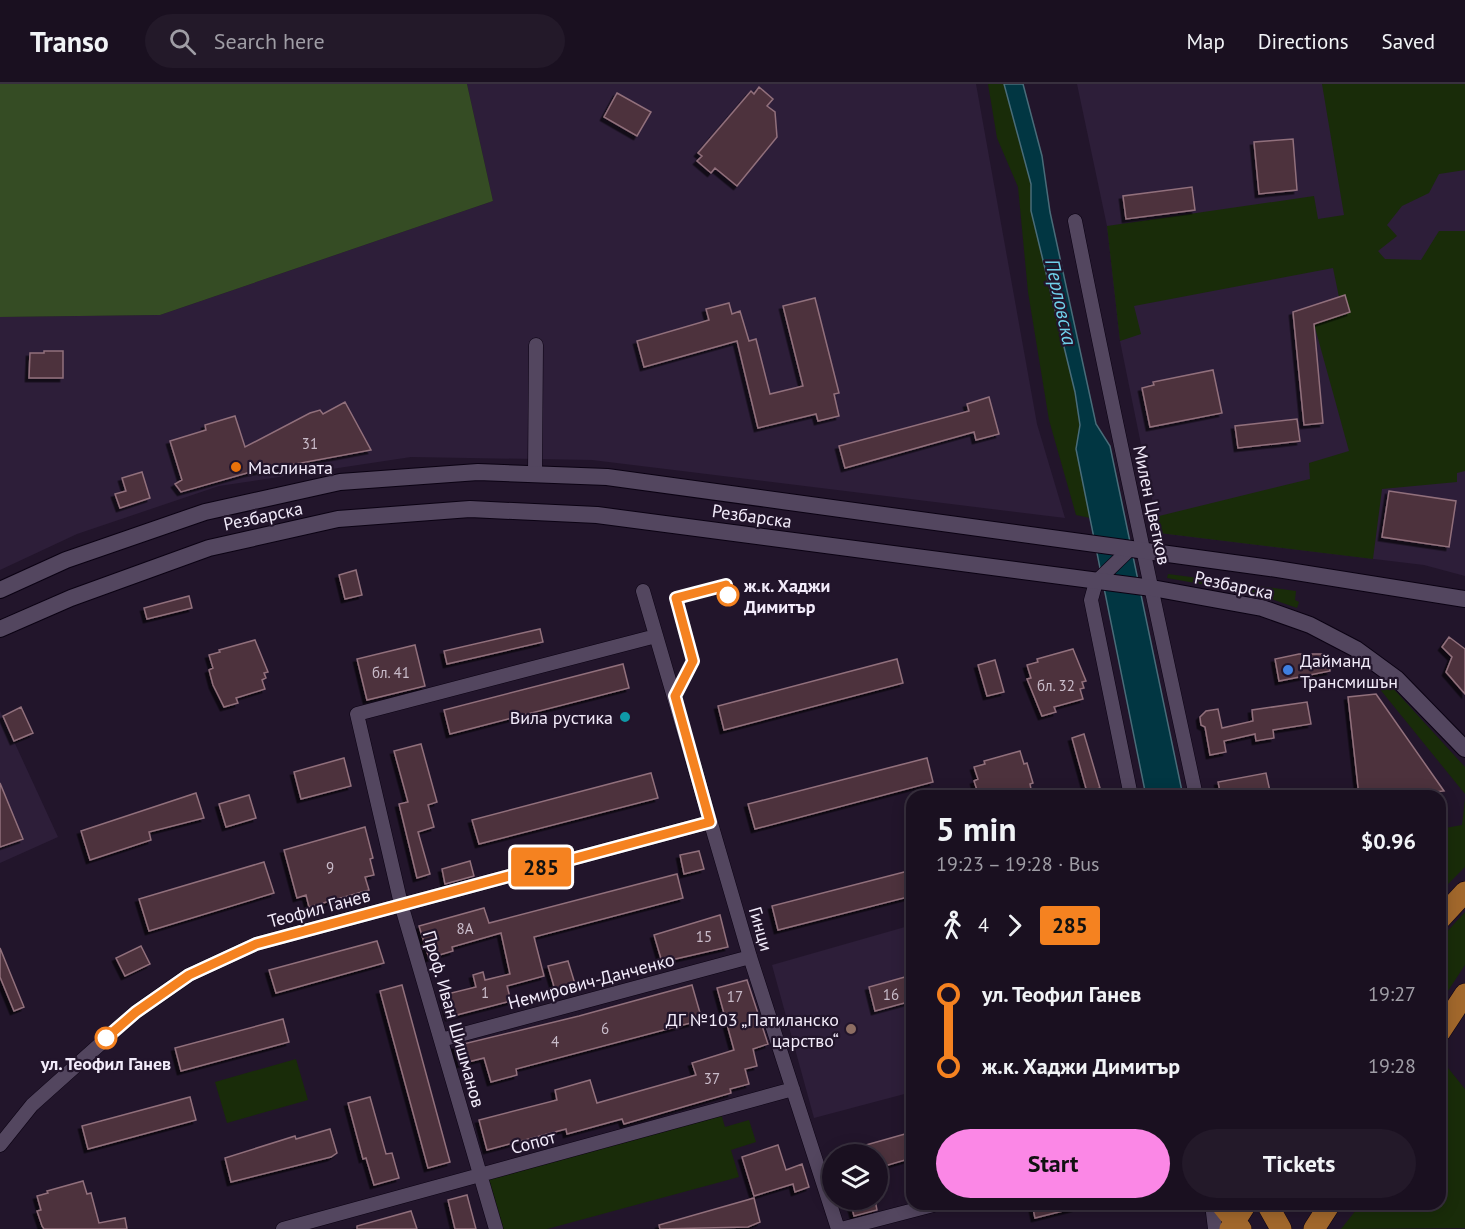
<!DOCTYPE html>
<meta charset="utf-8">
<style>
:root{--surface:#1a1020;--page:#231929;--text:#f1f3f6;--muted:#9f9da5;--line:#38303e;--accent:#fb87e6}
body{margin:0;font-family:"PT Sans",sans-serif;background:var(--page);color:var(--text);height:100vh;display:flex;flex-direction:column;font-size:22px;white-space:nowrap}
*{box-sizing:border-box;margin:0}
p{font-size:20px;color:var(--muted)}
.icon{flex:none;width:33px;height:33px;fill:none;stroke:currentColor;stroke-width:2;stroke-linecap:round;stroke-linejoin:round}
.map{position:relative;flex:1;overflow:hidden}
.details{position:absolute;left:906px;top:706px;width:540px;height:420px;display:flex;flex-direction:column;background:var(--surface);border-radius:18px;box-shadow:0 3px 15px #0003,0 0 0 2px var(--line)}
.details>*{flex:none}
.badge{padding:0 12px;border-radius:4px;font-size:21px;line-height:39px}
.fabs{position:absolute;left:822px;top:1060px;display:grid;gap:12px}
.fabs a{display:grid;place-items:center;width:66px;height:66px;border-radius:50%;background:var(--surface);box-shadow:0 3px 15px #0003,0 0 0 2px var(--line);font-size:30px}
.map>.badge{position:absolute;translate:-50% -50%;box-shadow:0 0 0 3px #fff}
.legs{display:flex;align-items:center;gap:9px;height:66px;padding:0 30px;font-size:20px}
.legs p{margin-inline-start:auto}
.head{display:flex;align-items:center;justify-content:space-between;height:102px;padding:0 30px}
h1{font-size:33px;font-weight:600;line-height:45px}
.cta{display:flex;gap:12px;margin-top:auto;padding:12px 30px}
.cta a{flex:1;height:69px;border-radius:36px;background:var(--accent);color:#111;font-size:24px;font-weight:600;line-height:69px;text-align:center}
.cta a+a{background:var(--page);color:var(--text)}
ul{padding:0 30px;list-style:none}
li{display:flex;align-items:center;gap:21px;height:72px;font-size:22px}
li i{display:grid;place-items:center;width:9px;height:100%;margin:0 8px;background:currentColor}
li i::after{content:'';width:15px;height:15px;margin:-8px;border:4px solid;border-radius:50%;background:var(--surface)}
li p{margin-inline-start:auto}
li:first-child i{background:linear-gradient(#0000 50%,currentColor 0)}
li:last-child i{background:linear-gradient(currentColor 50%,#0000 0)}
header{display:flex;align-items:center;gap:36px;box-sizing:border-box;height:84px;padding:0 30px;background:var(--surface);border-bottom:2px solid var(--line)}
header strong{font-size:28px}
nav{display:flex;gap:33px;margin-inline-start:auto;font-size:21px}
.search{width:420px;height:54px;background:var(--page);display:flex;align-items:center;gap:15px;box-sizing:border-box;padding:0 21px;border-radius:33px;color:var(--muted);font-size:22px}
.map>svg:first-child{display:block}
</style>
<header>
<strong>Transo</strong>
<div class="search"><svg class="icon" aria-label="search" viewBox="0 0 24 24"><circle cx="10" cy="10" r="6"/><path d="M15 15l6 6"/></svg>Search here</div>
<nav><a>Map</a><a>Directions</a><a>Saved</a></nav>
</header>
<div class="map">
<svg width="1465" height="1145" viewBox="0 0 1465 1145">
<defs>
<filter id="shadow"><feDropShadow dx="-3.5" dy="3.5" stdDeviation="0" flood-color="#0009"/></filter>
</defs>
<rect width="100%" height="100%" fill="#22152b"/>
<path fill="#2d1e39" d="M467,0H976L1037,340L1065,434L592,376L411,373L219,402L77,450L0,486V233L160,231L493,117Z
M1077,0H1465V492L1424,481L1159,449L1120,257L1107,142Z
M0,627L58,753L0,779Z
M912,841V1008L814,1034L772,881Z"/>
<path fill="#192c09" d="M988,0H1004L1031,100V127L1075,308L1080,341L1076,365L1090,434L1076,431L1049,336L1028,208L1018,103L997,54Z
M1322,0H1465V86L1439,90L1429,109L1402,122L1387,141L1397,152L1378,167L1385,175L1421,176L1439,147H1465V387L1457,389V398L1382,405L1373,475L1159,449L1155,433L1310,395L1309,379L1349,367L1314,240L1350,228L1345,211L1339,213L1333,184L1134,222L1141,250L1120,257L1107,142L1314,112L1318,135L1344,131Z
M1168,490L1296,507L1295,516L1299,518L1297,524L1257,510L1167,494Z
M1370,593L1390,601L1465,683V710Z
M1465,715V783L1440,808V745L1462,741Z
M1465,828V881L1440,919V855Z
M1440,974L1465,1005V1144L1341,1145L1360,1121L1440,1120Z
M296,975L308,1016L227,1039L215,998Z
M720,1026L725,1043L749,1036L756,1058L731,1066L739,1093L547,1145H496L480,1091Z"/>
<path fill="#354c24" d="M0,0H467L493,117L160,231L0,233Z"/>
<path fill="#013642" stroke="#496c79" stroke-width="1.5" d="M1004,0H1023L1042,72L1050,128L1096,340L1110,362L1183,712H1146L1076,365L1080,341L1075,308L1031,127V100Z"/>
<path fill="#4e313c" stroke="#91707c" stroke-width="1.5" filter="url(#shadow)" d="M759,3L773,15L767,22L775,28L777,53L737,102L715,84L711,89L697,77L702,72L698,69L751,7L754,10Z
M617,9L651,28L637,52L604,33Z
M1293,55L1297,106L1259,110L1254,58Z
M1192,103L1195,126L1126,135L1123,112Z
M1345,211L1350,228L1314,240L1323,339L1304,341L1293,228Z
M815,214L839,309L834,310L839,332L818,337L816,330L758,344L737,257L644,283L637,257L709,236L706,225L729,219L732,230L740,227L749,257L756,255L770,310L803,302L783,222Z
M44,267H63V294H29L30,269H44Z
M1213,286L1222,329L1150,343L1142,304L1154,301L1153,298Z
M989,313L999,350L976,356L974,348L845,384L839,362L969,327L967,320Z
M345,318L371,366L247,389L181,408L175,400L182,396L170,357L206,346L205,341L235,332L245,363L310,329L320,326L323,330Z
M1297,335L1300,357L1238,364L1235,342Z
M142,388L150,414L120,424L115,410L126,407L122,394Z
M1389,407L1456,417L1449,463L1382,453Z
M356,486L362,511L345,515L339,491Z
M189,512L192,524L147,535L144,524Z
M540,545L543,558L447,580L444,567Z
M1449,553L1465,565V610L1446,588L1452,573L1442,563Z
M255,556L268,588L264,589L266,594L262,596L265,605L236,614L238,619L224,623L213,601L209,586L213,584L209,571L220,568L219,566Z
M415,561L425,602L367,616L357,575Z
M1073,565L1086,597L1082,598L1084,604L1080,605L1083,615L1054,623L1056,628L1042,632L1027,595L1031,594L1027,581L1038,578L1037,575Z
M1299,570H1327L1330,587L1279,597L1275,575Z
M897,575L903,599L724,646L718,622Z
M995,576L1004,608L987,612L978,581Z
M623,580L629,604L450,650L444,626Z
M1376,610L1444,707L1393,712H1359L1348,613Z
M1307,618L1311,640L1273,646L1274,654L1256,657L1255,650L1224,657L1226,668L1210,671L1205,643L1201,641L1200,633L1206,627L1218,625L1222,644L1253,637L1252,626Z
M21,623L33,649L14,657L3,632Z
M1084,650L1100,704L1087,708L1072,654Z
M421,660L437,718L428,721L434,743L418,748L430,790L417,794L399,720L408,718L394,667Z
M1020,667L1024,680L1027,679L1033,699L1030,700L1031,705L1028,707L1029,712H979L974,697L978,695L974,683L985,680L984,677Z
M344,674L351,702L301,715L294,688Z
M927,674L933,698L755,745L748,720Z
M651,689L658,714L479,760L472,736Z
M1266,689L1271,712H1221L1218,698Z
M0,699L23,755L0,763Z
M196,709L204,734L149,748L151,756L90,776L81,747Z
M249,711L256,734L226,743L219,720Z
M365,743L373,774L370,775L374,791L365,793L369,806L309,823L306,811L297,814L284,766Z
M699,767L704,785L684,790L680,771Z
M470,777L474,792L445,800L442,785Z
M264,778L274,809L149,847L139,815Z
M912,786V812L778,846L772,822Z
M677,790L683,814L534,853L544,892L507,902L511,917L449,933L443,911L476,903L473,891L483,888L485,896L510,890L501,849L452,863L453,867L429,874L419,842L484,824L489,839Z
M720,831L728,863L662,878L654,851Z
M377,857L384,879L276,909L269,886Z
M141,862L150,880L125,892L116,874Z
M0,864L24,923L14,927L0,893Z
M568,877L575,900L555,906L548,882Z
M912,891V917L875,927L869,903Z
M747,896L768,960L753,965L757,982L745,985L749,1000L730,1005L731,1009L624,1040L622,1035L567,1050L566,1045L487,1066L479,1036L557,1016L555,1006L590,996L597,1019L696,991L692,979L734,966L717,904Z
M402,901L450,1078L428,1084L380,907Z
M692,901L702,936L516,985L517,991L491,998L484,974L460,980L455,962L579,932Z
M283,935L289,958L181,987L175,964Z
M190,1013L196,1036L88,1065L82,1042Z
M370,1013L386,1070L392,1069L399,1094L374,1101L366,1074L363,1075L348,1019Z
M330,1045L337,1069L331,1073L231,1098L225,1074L295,1052L296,1055Z
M912,1048V1074L878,1084V1071H842L841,1068Z
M778,1061L786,1086L802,1080L809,1103L795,1108L793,1100L754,1112L742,1073Z
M83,1097L87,1110L91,1109L99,1139L125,1134L127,1145H44L42,1142L37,1127L41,1126L37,1112L48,1109L47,1107Z
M467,1111L476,1145H455L448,1116Z
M754,1114L760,1138L748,1143L660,1145L659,1141Z
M850,1116H875L877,1126L854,1132Z
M1032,1120H1074L1075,1124L1035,1134Z
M411,1127L417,1145H357V1142Z"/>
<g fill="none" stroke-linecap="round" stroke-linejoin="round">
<defs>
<path id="minor" d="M1075,137C1113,330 1155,521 1196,712
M535,390L536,261
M1130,465L1096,498L1091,516L1131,712
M643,507L750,873L838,1145
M441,956L750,873
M0,1061L32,1021L136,928L189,891L256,860L710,738
M1212,1120L1215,1145
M283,1145L793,1005
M496,1145L401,820L357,630L656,552
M841,1145L937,1120"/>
<path id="tertiary" d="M0,506L66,476L205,428L340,398L478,388L607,393L1270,484L1465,515
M0,545L71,514L209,464L338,435L470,425L597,431L1152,504L1262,524L1310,541L1356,565L1397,595L1465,665"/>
<path id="primary" d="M1440,835L1465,808
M1440,948L1465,910
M1221,1120L1241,1145
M1267,1120L1281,1145
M1230,1145L1246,1120
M1314,1145L1330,1120"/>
</defs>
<use href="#minor" stroke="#0b0213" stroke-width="15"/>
<use href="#tertiary" stroke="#0b0213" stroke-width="18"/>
<use href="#primary" stroke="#0b0213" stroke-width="22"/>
<use href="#minor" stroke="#53465f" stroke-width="14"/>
<use href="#tertiary" stroke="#53465f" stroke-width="16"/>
<use href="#primary" stroke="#a2682c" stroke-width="21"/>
</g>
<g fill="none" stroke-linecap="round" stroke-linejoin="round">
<defs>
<path id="line-1" d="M106,954L136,928L189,891L256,860L710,738L675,612L693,577L676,514L726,501L728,511"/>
</defs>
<use href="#line-1" stroke="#fff" stroke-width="14"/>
<use href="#line-1" stroke="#f58220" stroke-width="9"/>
</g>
<circle fill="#e8710a" stroke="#22152b" stroke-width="2" cx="236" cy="383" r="6"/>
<g fill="#fff" stroke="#f58220" stroke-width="3">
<circle cx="728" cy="511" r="10"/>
<circle cx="106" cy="954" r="10"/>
</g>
<circle fill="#3f7fe0" stroke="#22152b" stroke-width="2" cx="1288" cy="586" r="6"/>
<circle fill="#0f9aa8" stroke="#22152b" stroke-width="2" cx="625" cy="633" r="6"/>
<circle fill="#8d6e63" stroke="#22152b" stroke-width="2" cx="851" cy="945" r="6"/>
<g text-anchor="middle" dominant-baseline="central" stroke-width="4.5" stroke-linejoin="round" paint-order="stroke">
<g font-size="15" fill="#c9bcca">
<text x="310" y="359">31</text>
<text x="391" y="588">бл. 41</text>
<text x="1056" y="601">бл. 32</text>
<text x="330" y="783">9</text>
<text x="465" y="844">8А</text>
<text x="704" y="852">15</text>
<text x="485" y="908">1</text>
<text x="891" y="910">16</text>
<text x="735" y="912">17</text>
<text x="605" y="944">6</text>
<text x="555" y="957">4</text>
<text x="712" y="994">37</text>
</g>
<g font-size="18" fill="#f2ebfa" stroke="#22152b" text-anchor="start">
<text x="248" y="383">Маслината</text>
<text x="1300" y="576">Дайманд<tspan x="1300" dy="21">Трансмишън</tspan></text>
<text x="613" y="633" text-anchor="end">Вила рустика</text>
<text x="839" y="935" text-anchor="end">ДГ №103 „Патиланско<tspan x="839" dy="21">царство“</tspan></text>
</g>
<g font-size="18" fill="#f2ebfa" stroke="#22152b">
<text transform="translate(1152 421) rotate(78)">Милен Цветков</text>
<text transform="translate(263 432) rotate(-12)">Резбарска</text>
<text transform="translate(752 432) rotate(8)">Резбарска</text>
<text transform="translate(1234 501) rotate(12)">Резбарска</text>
<text transform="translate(319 824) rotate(-15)">Теофил Ганев</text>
<text transform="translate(761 845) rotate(74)">Гинци</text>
<text transform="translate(591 897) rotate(-15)">Немирович-Данченко</text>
<text transform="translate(454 935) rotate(74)">Проф. Иван Шишманов</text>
<text transform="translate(533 1058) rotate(-15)">Сопот</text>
</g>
<g font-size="18" font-weight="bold" fill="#f2ebfa" stroke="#22152b" text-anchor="start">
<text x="744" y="501">ж.к. Хаджи<tspan x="744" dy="21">Димитър</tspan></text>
<text x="106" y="979" text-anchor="middle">ул. Теофил Ганев</text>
</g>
<g font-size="20" font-style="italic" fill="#6fd0ea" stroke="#22152b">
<text transform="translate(1061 218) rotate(78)">Перловска</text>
</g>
</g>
</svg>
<div class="fabs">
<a><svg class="icon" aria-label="layers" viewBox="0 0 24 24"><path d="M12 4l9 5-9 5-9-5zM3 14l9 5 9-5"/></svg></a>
</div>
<b class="badge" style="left:541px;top:783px;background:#f58220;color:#111">285</b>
<section class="details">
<div class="head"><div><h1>5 min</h1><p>19:23 – 19:28 · Bus</p></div><b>$0.96</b></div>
<div class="legs"><svg class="icon" aria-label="walk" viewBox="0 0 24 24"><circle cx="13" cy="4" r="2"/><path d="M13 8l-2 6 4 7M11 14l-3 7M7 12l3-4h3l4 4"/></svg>4<svg class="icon" aria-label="forward" viewBox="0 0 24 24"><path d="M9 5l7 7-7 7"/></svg><b class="badge" style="background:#f58220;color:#111">285</b></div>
<ul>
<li><i style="color:#f58220"></i><b>ул. Теофил Ганев</b><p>19:27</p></li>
<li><i style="color:#f58220"></i><b>ж.к. Хаджи Димитър</b><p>19:28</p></li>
</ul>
<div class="cta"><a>Start</a><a>Tickets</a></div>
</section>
</div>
